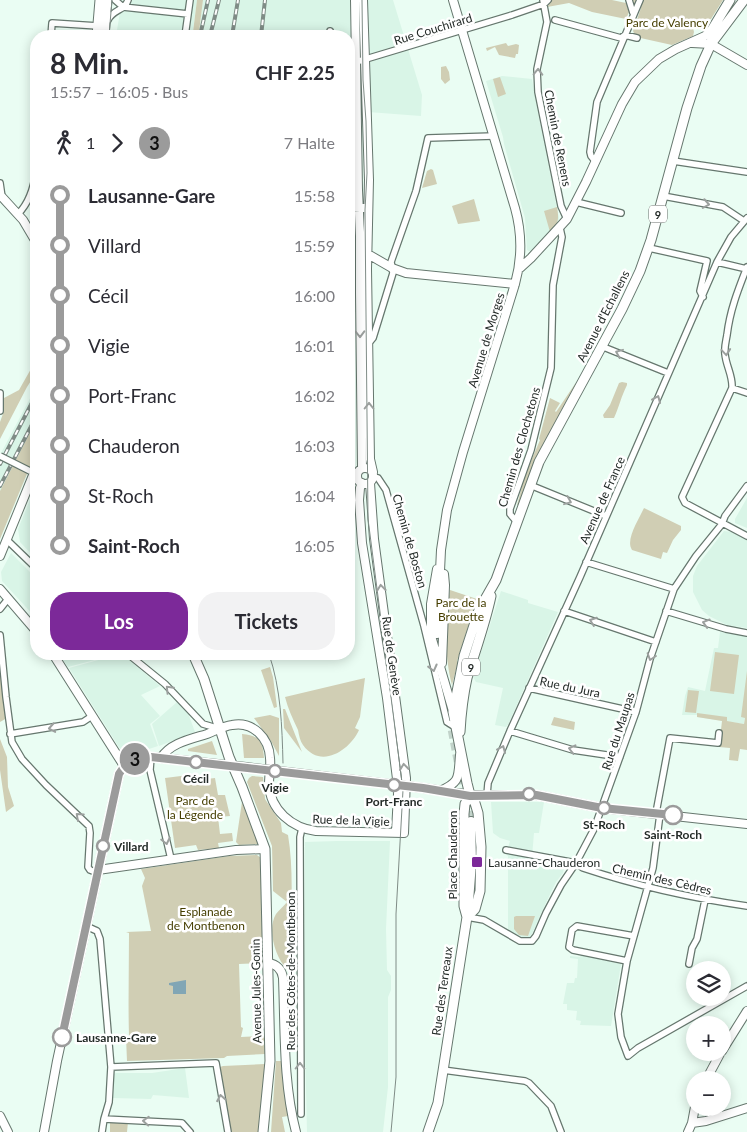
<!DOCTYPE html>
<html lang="de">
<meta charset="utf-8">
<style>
:root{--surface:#fff;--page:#f2f2f3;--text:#2b2b33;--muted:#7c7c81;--accent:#7c2999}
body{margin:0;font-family:Lato,sans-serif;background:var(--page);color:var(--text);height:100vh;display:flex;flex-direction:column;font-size:19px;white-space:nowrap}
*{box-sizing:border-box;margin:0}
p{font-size:16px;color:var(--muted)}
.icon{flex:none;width:28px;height:28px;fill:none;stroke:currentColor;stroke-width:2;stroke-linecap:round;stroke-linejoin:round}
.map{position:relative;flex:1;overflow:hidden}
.side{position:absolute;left:30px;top:30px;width:325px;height:630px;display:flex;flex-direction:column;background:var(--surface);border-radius:20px;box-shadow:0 2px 12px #0003}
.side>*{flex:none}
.badge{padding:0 10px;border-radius:16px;font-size:18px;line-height:32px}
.buttons{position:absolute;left:686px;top:961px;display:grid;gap:10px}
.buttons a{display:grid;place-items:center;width:45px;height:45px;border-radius:50%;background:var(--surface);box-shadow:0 2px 12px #0003;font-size:25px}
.map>.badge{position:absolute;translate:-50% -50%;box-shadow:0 0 0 2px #fff}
.legs{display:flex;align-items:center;gap:8px;height:55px;padding:0 20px;font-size:16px}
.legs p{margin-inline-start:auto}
.headline{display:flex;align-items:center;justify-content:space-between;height:85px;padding:0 20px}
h1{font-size:28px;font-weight:700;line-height:38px}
.cta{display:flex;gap:10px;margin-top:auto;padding:10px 20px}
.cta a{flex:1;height:58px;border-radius:20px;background:var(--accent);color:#fff;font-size:20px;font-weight:700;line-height:58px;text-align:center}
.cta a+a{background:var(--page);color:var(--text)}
ul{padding:0 20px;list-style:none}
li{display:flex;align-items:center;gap:18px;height:50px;font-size:19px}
li i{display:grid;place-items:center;width:8px;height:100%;margin:0 6px;background:currentColor}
li i::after{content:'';width:12px;height:12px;margin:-6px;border:4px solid;border-radius:50%;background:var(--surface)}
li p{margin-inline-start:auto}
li:first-child i{background:linear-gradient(#0000 50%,currentColor 0)}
li:last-child i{background:linear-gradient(currentColor 50%,#0000 0)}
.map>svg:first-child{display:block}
</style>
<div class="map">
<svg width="747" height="1132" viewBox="0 0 747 1132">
<rect width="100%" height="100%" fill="#eafdf3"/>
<path fill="#d9f5e7" d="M122,0H197L193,31L199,32L203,0H350L351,37L263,30V36H116Z
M366,0H393L422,95L421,116L368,112Z
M502,76L532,79L537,108L559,218L557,224L531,252L527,250L525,218L504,144L503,137L486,81Z
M349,223L354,228L356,234L358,312H349Z
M36,387V421L0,491V455Z
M36,485V559L20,542L18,529Z
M747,498V528L735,523V519Z
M724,531L732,532L747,540V628L727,625L709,616L702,610L693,592V576L697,566Z
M11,553L36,578V618L2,581L1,572Z
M501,591L528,600V603L558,612L508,725L506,727L495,725L503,688L476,682L473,677Z
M720,632L747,636V702L744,724L697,717V715H682L685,696L688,687L705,691L714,648H718Z
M59,654H105L102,658L68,667Z
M107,654H122L160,686L141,695L160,716L150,724L158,746L131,755L122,752L69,668L102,659Z
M177,702L188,713L195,732L159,746L152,724Z
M491,802H544L539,833H534L532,857L560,865L564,868L563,873L556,882L543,909L533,932L529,938L520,939L508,932V856L506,854L510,841L500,838L493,833Z
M337,841H390L386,929L387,970L391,976V990L388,997V1087L383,1132H307L304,1002L305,842Z
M581,955L621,964L611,1026L580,1025L581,1021L576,1020L577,1011L567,1010V1004H563L567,983H574L575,978H577L578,959L570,958V956L580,957Z
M185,1068L189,1098L153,1095L151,1099L113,1098L114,1074L116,1073H152Z"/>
<path fill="#d0ceb4" d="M197,0H203L199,32H193Z
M552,0H612L626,3L629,12L626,19L592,12L569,3L547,7Z
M633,0H723L711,19L692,24L694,32L693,36L672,45L636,37L633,31L641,8L635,6Z
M506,43L508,46L516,44L519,45L518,54H516L515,58L499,55L495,47L487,51L486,48Z
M446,66L449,72L450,80L445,84L441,79V67Z
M500,77L506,94L498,97L493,79Z
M431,169L433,170L437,184L422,188L427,171Z
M474,199L480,221L458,224L452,206Z
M557,207C559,219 559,223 550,232L544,211Z
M36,360V373L27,387L0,439V422L4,411V398L19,390Z
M577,381L543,445L530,473L518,505H517L525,475L540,440L539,439L550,398L560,403L555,411L556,412Z
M622,382L627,383V385C621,397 619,407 614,418H604L603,415L610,405L619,383Z
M36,421V452L0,539V491Z
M644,508L681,526V530L673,540L667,553L663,552L661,559L632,550C625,540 639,519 644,508Z
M450,590L477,599L457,661L458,662L452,685C444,655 445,621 450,590Z
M0,645L7,718L0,722Z
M715,652L739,655L734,694L710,691Z
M270,667L273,677L277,707L274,708L261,670Z
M747,671V750L740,749L738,761L729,760L730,748L719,747L722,721L697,717V713L727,717V721L744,724L745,718L741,717Z
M365,678L360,717L355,728L359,730C350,750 321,770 303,745C300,741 299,735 298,730C293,719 288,709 285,697Z
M688,690L699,691L696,713L685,712Z
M283,709H285L302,752L284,728Z
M270,715L279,718V756L271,741L254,718Z
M554,717L575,722L574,730L551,725Z
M242,734C258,735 263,741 264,758H244Z
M0,739L7,757L8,787L14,806L6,812L0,770Z
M212,741L217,755L188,751V749Z
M189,775L190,781L215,778L218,795H225L230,816L218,817L220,834L232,833L233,841L218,843L219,848L198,850L196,845L175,848L165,778Z
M252,776L263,777L265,799L281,823L282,832L288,835C295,876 290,926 289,969H287C275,958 267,929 276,914C279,910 284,906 287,902L273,891L272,846L247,782L249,778Z
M242,802L258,843L257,844L239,845L236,842Z
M257,855L261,858L263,963L239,964L241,1027L243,1028L241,1037L264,1036L265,1054L227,1056L224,1058L127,1061L126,1037L129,1036C128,1002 129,967 129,933L126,932L151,931L142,886L145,878L141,869L229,856Z
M516,916H535L528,936L519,935L514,929V917Z
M276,1061H281L288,1116L282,1117L285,1132H271Z
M265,1064L259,1132H231L220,1067L223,1066Z
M110,1122H128L127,1132H110Z"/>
<path fill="#81a6b5" d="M186,980V994H173V986L169,985V983Z"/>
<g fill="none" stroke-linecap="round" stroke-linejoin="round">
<path stroke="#c2d3ca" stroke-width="8" stroke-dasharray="8 4" stroke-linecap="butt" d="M437,634L439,657
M445,695L458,763
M461,776L471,821"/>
<defs>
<path id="street" d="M115,0L123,7L188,14
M543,0L547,22L537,69L538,92L561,206L567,219
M629,0L633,13
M108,20C113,9 125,11 128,0
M555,20L621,38L625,35L637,38
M51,36L52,23L98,26
M185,36L190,0
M329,36L330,31
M356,62L512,15L544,4L548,0
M595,161L591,156L590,152L597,102L640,0
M673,161L747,172
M0,183L2,197
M663,196L723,207L744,221
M576,202L621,213
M18,214C30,202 34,187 36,171
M649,248L707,261L700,291L703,297
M717,262L747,269
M747,267C738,290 730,310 727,335C726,341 724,348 725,354C726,366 733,376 732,388L682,497L685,503L747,536
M368,344L373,338L393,273L391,262L416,191L428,138L494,136
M601,346L668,373
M732,388L747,393
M0,393V411
M373,477L378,478L386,490L424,626L447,722L455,727
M530,485L606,516
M516,521L510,514V509L531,450L551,368L553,285L562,237L560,228
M7,540L36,568
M586,562L674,589
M0,609L8,599
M564,611L656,642
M666,611L726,629L747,633
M0,635L6,697L12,742L22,759L46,785L89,826L90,833L88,867L90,870L98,873
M128,654L165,684L203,724L220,729
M529,688L636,712
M510,731L573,750L620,757
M10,734L83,722L92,716
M151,757L150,770L171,859
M487,795L488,783L510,731L580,577L717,262L731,237L747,218
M656,813L670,738L718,743L719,733
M660,814L653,868L627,961L618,1014L621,1037L628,1056L638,1048L747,986
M506,850L576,863L583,868C637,886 691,898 747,906
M467,917L484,920L520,941H532L536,936L546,913L561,885L576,863L594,829L636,712L650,659L674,589L696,556L722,524L725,516L747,486
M86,926L97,931L100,939L111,1067L109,1102L104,1119L102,1132
M627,961L573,950L569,947L572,930L577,926L634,936
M689,964L692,948L697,939L705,900
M111,1067L216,1063L228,1132
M443,1070L525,1081L529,1083L551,1106L561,1132
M301,1114L300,837L302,828
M104,1119L182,1123L190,1132"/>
<path id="secondary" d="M355,0L358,190L360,236V293L362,468
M363,0L369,180L367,269L370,459L373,472
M692,43L711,44L747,65
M0,197H2L23,220L36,242
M349,207L364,208
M366,253L392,268L406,273L515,284
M520,268L531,258L567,219L586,182L622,104L635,82L659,59L676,49L705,36L713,28
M357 476a8 8 0 1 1 16 0a8 8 0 1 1-16 0Z
M362,483L360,488L359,500L362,543L387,698L397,779L398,794L396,832
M0,556L36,468
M437,569L431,604V636L453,711
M0,589L36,631
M437,634L441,550L447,510L463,452L515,284C522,259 522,233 515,208L453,0
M53,654L124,766
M442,663L445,585L444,574
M161,758C170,743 191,739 207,734C215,731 223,726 232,725C253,721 269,738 270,758C271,766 269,775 269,784C270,810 292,828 316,831L404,833L406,778L374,539L370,483
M423,788L470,795H536L602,808L747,824
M440,791C461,782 458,777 460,755
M98,870L236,850L265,849
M468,914L472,863L471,821
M268,963C277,964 282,970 283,978C285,1029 283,1083 296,1132
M722,1051L747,1011
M706,1080L721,1052
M0,1116L8,1132
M692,1123L706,1121L747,1108
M44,1132L57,1061L119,774C127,760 137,758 151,757L246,767
M688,1132L692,1123L695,1107"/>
<path id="primary" d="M97,36L100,0
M104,36L107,0
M711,44L713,28L730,0
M193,654L204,679L229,757L242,787L265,849L270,1061L263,1132
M460,732C461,714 463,696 467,678C475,651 485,624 491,596
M467,917L475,909L480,891L481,847L478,813L475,803L470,795L467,783L453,712L464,656L479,610L496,580L539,462L622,309L640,271L651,240L687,108L701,66L711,44L744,0
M428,1132L438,1103L467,917L464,906V814L465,804L470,795"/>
</defs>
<use href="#street" stroke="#66776e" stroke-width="8"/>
<use href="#secondary" stroke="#66776e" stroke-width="10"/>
<use href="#primary" stroke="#66776e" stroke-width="11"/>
<use href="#street" stroke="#fff" stroke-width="5.5"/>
<use href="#secondary" stroke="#fff" stroke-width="8"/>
<use href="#primary" stroke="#fff" stroke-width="9"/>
<path stroke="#7f8c86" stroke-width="1" d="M362,0L363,80L366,121L367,173L365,210L368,519L403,790L396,914V1077L391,1132
M109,36L112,0
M269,654C281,689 282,726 283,763"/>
<defs>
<path id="rail" d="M200,36L208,0
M210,36L219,0
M232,36L238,0
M261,36L265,0
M0,464L36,395
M0,486L36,417"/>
</defs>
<use href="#rail" stroke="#7f8c86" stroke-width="4"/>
<use href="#rail" stroke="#fff" stroke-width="2" stroke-dasharray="5.5" stroke-linecap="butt"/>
<defs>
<path id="street-bridge" d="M0,456L30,471"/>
<path id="secondary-bridge" d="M246,767L423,788"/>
</defs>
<use href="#street-bridge" stroke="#66776e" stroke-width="8" stroke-linecap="butt"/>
<use href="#secondary-bridge" stroke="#66776e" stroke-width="10" stroke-linecap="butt"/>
<use href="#street-bridge" stroke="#fff" stroke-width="5.5"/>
<use href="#secondary-bridge" stroke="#fff" stroke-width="8"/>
</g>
<defs><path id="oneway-chevron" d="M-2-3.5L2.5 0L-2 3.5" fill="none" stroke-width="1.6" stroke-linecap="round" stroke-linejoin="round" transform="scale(1.25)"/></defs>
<g stroke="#9ca09e">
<use href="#oneway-chevron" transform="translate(538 72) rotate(-89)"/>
<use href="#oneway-chevron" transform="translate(706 204) rotate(10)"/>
<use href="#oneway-chevron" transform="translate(360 334) rotate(89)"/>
<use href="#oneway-chevron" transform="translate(726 352) rotate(85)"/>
<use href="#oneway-chevron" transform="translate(619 353) rotate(-158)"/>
<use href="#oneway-chevron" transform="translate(657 399) rotate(-67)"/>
<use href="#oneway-chevron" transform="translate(369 406) rotate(-90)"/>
<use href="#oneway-chevron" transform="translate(568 501) rotate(22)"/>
<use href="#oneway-chevron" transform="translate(381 588) rotate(-97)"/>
<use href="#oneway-chevron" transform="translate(593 621) rotate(-160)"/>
<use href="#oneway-chevron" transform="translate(706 623) rotate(-163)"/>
<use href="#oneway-chevron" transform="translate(651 657) rotate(108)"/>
<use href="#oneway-chevron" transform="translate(433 668) rotate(76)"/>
<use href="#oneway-chevron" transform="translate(169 689) rotate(-134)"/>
<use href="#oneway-chevron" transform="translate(52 728) rotate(170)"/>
<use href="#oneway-chevron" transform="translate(502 749) rotate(-67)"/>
<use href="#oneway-chevron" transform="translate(572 749) rotate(-166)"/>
<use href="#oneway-chevron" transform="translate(404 767) rotate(-97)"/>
<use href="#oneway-chevron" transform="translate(79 816) rotate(-138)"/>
<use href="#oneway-chevron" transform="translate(166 841) rotate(77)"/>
<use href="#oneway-chevron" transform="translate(300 1066) rotate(-90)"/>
<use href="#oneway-chevron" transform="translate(221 1098) rotate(-100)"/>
<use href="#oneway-chevron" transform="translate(146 1121) rotate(-177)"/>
</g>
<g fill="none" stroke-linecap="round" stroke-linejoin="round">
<defs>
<path id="line-1" d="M62,1037L119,774C127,760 137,758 151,757L423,788L470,796L536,795L602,808L673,815"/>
</defs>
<use href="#line-1" stroke="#fff" stroke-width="11"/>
<use href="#line-1" stroke="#9b9b9b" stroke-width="8"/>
</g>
<g fill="#fff" stroke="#9b9b9b" stroke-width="2.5">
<circle cx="196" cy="762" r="6"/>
<circle cx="275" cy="771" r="6"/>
<circle cx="394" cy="785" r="6"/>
<circle cx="529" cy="794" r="6"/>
<circle cx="604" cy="808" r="6"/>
<circle cx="673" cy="815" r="9"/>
<circle cx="103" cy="846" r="6"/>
<circle cx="62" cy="1037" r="9"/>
</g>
<rect fill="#7c2999" stroke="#fff" stroke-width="2" x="471" y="856" width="12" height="12" rx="2.5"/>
<g text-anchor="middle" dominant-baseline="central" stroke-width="5" stroke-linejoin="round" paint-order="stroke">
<g fill="#fff" stroke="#666b68" stroke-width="1">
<rect x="649" y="205.5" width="18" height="17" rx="4"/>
<rect x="462" y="658.5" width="18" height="17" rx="4"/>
</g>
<g font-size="11" font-weight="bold" fill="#242b28">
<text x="658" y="214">9</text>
<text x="471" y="667">9</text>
</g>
<g font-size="12" fill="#453e00" stroke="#fff">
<text x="667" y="22">Parc de Valency</text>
<text x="461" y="602">Parc de la<tspan x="461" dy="14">Brouette</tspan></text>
<text x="195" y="800">Parc de<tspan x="195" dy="14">la Légende</tspan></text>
<text x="206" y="911">Esplanade<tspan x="206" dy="14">de Montbenon</tspan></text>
</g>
<g font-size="12" fill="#242b28" stroke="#fff">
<text transform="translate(433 29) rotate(-17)">Rue Couchirard</text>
<text transform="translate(558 138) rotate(79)">Chemin de Renens</text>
<text transform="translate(603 316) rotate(-63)">Avenue d'Echallens</text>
<text transform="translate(486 340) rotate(-73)">Avenue de Morges</text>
<text transform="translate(519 447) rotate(-74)">Chemin des Clochetons</text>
<text transform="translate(602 500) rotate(-66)">Avenue de France</text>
<text transform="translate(410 541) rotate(74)">Chemin de Boston</text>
<text transform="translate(392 656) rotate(82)">Rue de Genève</text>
<text transform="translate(570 687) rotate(12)">Rue du Jura</text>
<text transform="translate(618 731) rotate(-72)">Rue du Maupas</text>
<text transform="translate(351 820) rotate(2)">Rue de la Vigie</text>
<text transform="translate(452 855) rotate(-90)">Place Chauderon</text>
<text transform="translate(662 879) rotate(13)">Chemin des Cèdres</text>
<text transform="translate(290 971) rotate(-90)">Rue des Côtes-de-Montbenon</text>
<text transform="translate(256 991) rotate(-91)">Avenue Jules-Gonin</text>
<text transform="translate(442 991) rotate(-82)">Rue des Terreaux</text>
</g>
<g font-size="12" font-weight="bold" fill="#242b28" stroke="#fff">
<text x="196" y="778">Cécil</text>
<text x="275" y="787">Vigie</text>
<text x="394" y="801">Port-Franc</text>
<text x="604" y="824">St-Roch</text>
<text x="673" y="834">Saint-Roch</text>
<text x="114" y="846" text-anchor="start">Villard</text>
<text x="76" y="1037" text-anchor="start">Lausanne-Gare</text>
</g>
<g font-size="12" fill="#242b28" stroke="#fff" text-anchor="start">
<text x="488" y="862">Lausanne-Chauderon</text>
</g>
</g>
</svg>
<div class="buttons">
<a><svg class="icon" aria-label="layers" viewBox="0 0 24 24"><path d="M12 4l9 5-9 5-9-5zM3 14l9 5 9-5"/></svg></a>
<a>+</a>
<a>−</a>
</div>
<b class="badge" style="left:135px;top:759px;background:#9b9b9b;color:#111">3</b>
<section class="side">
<div class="headline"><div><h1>8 Min.</h1><p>15:57 – 16:05 · Bus</p></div><b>CHF 2.25</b></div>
<div class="legs"><svg class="icon" aria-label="walk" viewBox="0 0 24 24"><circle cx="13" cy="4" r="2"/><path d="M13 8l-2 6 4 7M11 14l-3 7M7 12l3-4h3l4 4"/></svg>1<svg class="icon" aria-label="forward" viewBox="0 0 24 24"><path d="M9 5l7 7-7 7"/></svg><b class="badge" style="background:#9b9b9b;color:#111">3</b><p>7 Halte</p></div>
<ul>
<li><i style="color:#9b9b9b"></i><b>Lausanne-Gare</b><p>15:58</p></li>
<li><i style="color:#9b9b9b"></i><span>Villard</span><p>15:59</p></li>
<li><i style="color:#9b9b9b"></i><span>Cécil</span><p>16:00</p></li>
<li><i style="color:#9b9b9b"></i><span>Vigie</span><p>16:01</p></li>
<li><i style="color:#9b9b9b"></i><span>Port-Franc</span><p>16:02</p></li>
<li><i style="color:#9b9b9b"></i><span>Chauderon</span><p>16:03</p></li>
<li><i style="color:#9b9b9b"></i><span>St-Roch</span><p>16:04</p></li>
<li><i style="color:#9b9b9b"></i><b>Saint-Roch</b><p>16:05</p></li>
</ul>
<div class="cta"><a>Los</a><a>Tickets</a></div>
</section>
</div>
